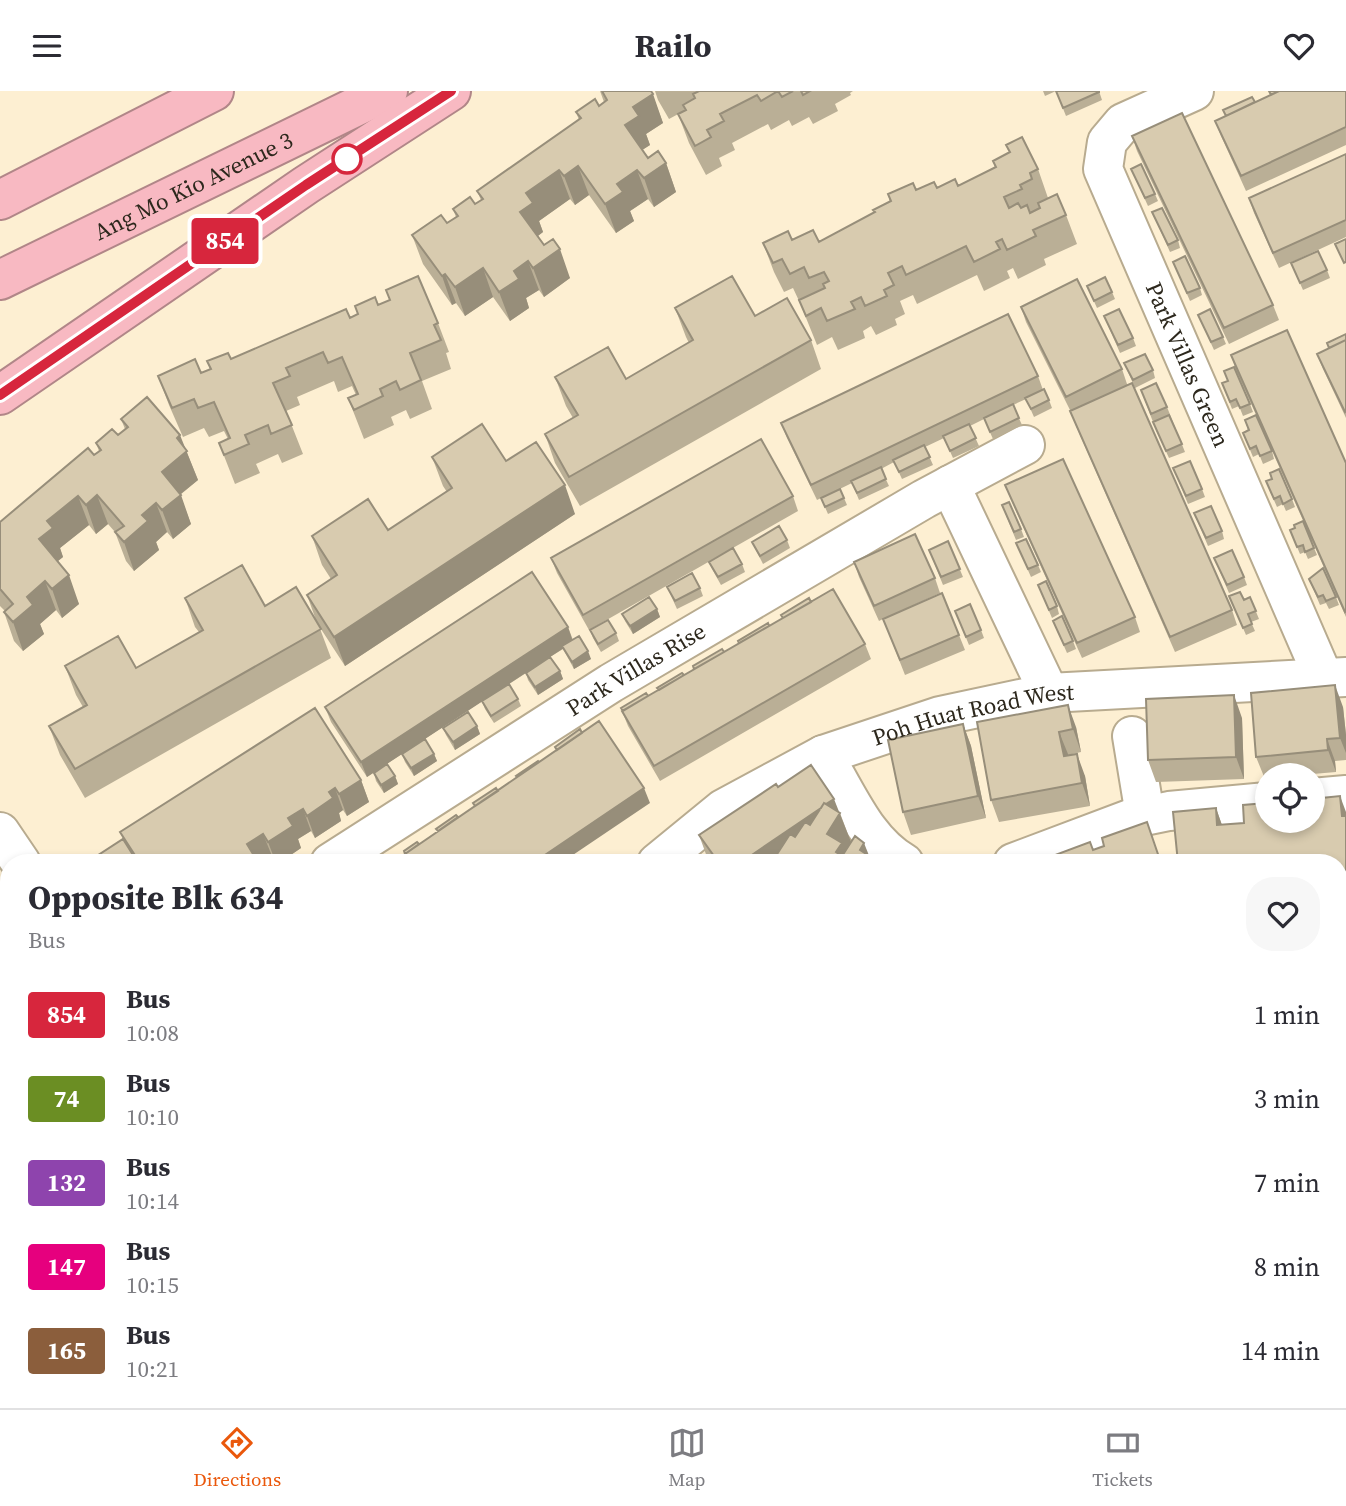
<!DOCTYPE html>
<style>
:root{--surface:#fff;--page:#f7f7f7;--text:#2b2b33;--muted:#7c7c81;--line:#e1e1e2;--accent:#ea580c}
body{margin:0;font-family:"Source Serif 4",serif;background:var(--page);color:var(--text);height:100vh;display:flex;flex-direction:column;font-size:26px;white-space:nowrap}
*{box-sizing:border-box;margin:0}
p{font-size:23px;color:var(--muted)}
.icon{flex:none;width:38px;height:38px;fill:none;stroke:currentColor;stroke-width:2;stroke-linecap:round;stroke-linejoin:round}
.map{position:relative;flex:1;overflow:hidden}
.sheet{position:absolute;left:0px;top:763px;width:1348px;height:555px;display:flex;flex-direction:column;background:var(--surface);border-radius:28px 28px 0 0;box-shadow:0 4px 10px #0003}
.sheet>*{flex:none}
.badge{padding:0 14px;border-radius:5px;font-size:24px;line-height:46px}
.controls{position:absolute;left:1255px;top:672px;display:grid;gap:14px}
.controls a{display:grid;place-items:center;width:70px;height:70px;border-radius:50%;background:var(--surface);box-shadow:0 4px 10px #0003;font-size:35px}
.map>.badge{position:absolute;translate:-50% -50%;box-shadow:0 0 0 4px #fff}
.round{display:grid;place-items:center;flex:none;width:74px;height:74px;border-radius:28px;background:var(--page)}
.head{display:flex;align-items:center;justify-content:space-between;height:119px;padding:0 28px}
h1{font-size:33px;font-weight:700;line-height:52px}
ul{padding:0;list-style:none}
li{display:flex;align-items:center;gap:21px;height:84px;padding:0 28px}
li div{flex:1}
li b{display:block;font-size:26px}
li em{font-style:normal}
li .badge{min-width:77px;font-weight:700;text-align:center}
header{display:flex;justify-content:space-between;align-items:center;height:91px;padding:0 28px;background:var(--surface);font-size:32px;font-weight:700}
.tab-bar{display:flex;justify-content:space-around;align-items:center;height:98px;border-top:2px solid var(--line);background:var(--surface);font-size:19px;color:var(--muted)}
.tab-bar a{display:grid;justify-items:center;gap:4px}
.tab-bar .current{color:var(--accent)}
.map>svg:first-child{display:block}
</style>
<header><svg class="icon" aria-label="menu" viewBox="0 0 24 24"><path d="M4 6h16M4 12h16M4 18h16"/></svg>Railo<svg class="icon" aria-label="heart" viewBox="0 0 24 24"><path d="M12 20l-8-8c-3-5 5-10 8-4 3-6 11-1 8 4z"/></svg></header>
<div class="map">
<svg width="1346" height="1317" viewBox="0 0 1346 1317">
<rect width="100%" height="100%" fill="#fdefd2"/>
<path fill="#5abde6" d="M187,1309H239L224,1317H164Z"/>
<g fill="none" stroke-linecap="round" stroke-linejoin="round">
<defs>
<g id="minor">
<path id="s1" d="M1194,0L1123,32L1107,51L1103,78L1324,588"/>
<path d="M950,394L1049,602"/>
<path d="M1132,645L1145,724"/>
<path d="M823,664C847,700 864,749 904,772"/>
<path d="M1312,707L1346,704"/>
<path d="M0,741L21,772"/>
<path id="s2" d="M330,772L611,592L924,408L1025,354"/>
<path id="s3" d="M657,772L723,718L823,664L940,625L1049,602L1346,586"/>
<path d="M1013,772L1130,728L1169,720L1267,711"/>
<path d="M0,872L9,870"/>
<path d="M1339,980L1346,978"/>
<path d="M0,1115H9"/>
<path d="M1339,1243L1346,1240"/>
<path d="M768,1317L776,1309"/>
<path d="M1157,1317L1176,1309"/>
</g>
<g id="highway">
<path d="M0,109L214,0"/>
<path id="s4" d="M0,189L388,0"/>
<path d="M0,304L306,94L451,0"/>
</g>
</defs>
<use href="#minor" stroke="#b8ab8f" stroke-width="42"/>
<use href="#highway" stroke="#b18688" stroke-width="42"/>
<use href="#minor" stroke="#fff" stroke-width="38"/>
<use href="#highway" stroke="#f8b9c2" stroke-width="38"/>
</g>
<path fill="#baaf96" d="M600,0H651L663,32L646,43L650,54L642,59L648,67L666,72L676,101L654,116L648,108L630,120L634,130L616,142L589,104L575,114L570,108L539,130L543,141L538,145L570,187L544,206L539,199L526,207L529,217L510,230L493,206L465,225L456,212L452,214L423,173L412,144L447,132L456,126L453,118L475,113L481,109L477,100L579,29L576,21L599,15L604,11Z
M655,0H853L850,2L851,4L835,13L838,20L813,33L809,26L792,35L789,29L771,39L768,33L732,52L735,59L719,67L722,75L706,84L689,52L678,23L682,21L669,28L658,9Z
M1043,0H1099L1102,9L1066,25L1056,0L1045,5Z
M1346,0V54L1246,100L1221,45L1215,30Z
M1132,45L1273,214L1279,229L1229,253L1137,60Z
M1006,54L1038,78L1048,107L1066,124L1077,153L1044,168L1046,174L1018,188L1013,177L1007,180L1010,187L984,200L977,184L917,213L913,204L900,210L905,223L895,228L897,234L876,244L871,235L863,240L865,247L838,259L832,246L817,254L800,212L793,197L784,201L774,181L763,152L792,149L819,151L874,122L890,111L888,103L958,95L995,76L993,70L1009,62Z
M1346,63V146L1279,177L1254,122L1249,107Z
M1131,78L1155,103L1158,110L1148,115Z
M1152,121L1178,149L1180,157L1170,161Z
M1173,171L1200,197L1202,204L1190,210Z
M1291,172L1327,179L1330,187L1303,199Z
M1087,195L1112,201L1115,208L1097,217Z
M386,199L438,232L449,261L446,262L451,278L422,290L432,318L410,328L406,319L391,326L394,334L364,348L348,307L356,304L352,295L338,301L334,290L297,306L300,314L286,320L303,363L282,372L278,363L256,373L260,382L235,393L219,352L228,348L224,340L209,346L204,337L183,346L169,314L158,285L201,282L210,278L207,270L231,268L350,227L390,209Z
M1021,216L1122,278L1127,293L1232,519L1237,534L1175,561L1076,335L1070,319L1026,231Z
M675,217L755,225L811,249L821,278L580,415L555,372L545,343L573,327L566,315L555,286L626,288L689,252L686,246Z
M1198,224L1223,246L1226,253L1214,259Z
M1104,225L1133,247L1136,255L1120,262Z
M1346,243V327L1323,278L1317,263L1329,257L1327,252Z
M1231,264L1346,372V526L1236,279Z
M1124,272L1153,279L1155,287L1135,297Z
M1224,280L1250,313L1253,321L1243,325L1239,315L1232,318L1222,292L1228,290Z
M1038,285L1043,299L1049,309L1052,317L1034,326L1026,308L1013,314L1022,334L993,348L984,328L970,335L979,355L953,367L944,347L925,356L933,374L902,388L894,371L881,378L889,395L859,409L852,392L817,409L787,347L781,332Z
M1141,299L1167,316L1185,361L1169,367L1156,339Z
M121,328L185,357L198,389L180,404L191,433L173,448L167,441L156,451L159,459L134,480L126,470L115,441L108,433L96,443L89,434L60,457L63,466L58,470L79,513L62,527L56,519L40,533L44,543L23,560L14,550L4,521L5,520L0,515V431L94,364L99,360L96,352L118,344L125,338Z
M1245,329L1272,360L1274,368L1263,373L1259,363L1253,366L1243,342L1248,339Z
M432,366L506,370L575,423L345,575L319,535L331,567L85,707L60,664L49,635L83,616L76,604L65,575L136,577L199,541L195,536L185,507L265,515L317,532L307,504L331,488L322,474L312,445L388,439L447,401L443,395Z
M1176,384L1202,398L1205,406L1188,413Z
M1005,394L1135,526L1140,541L1082,567L1011,409Z
M1269,398L1292,408L1295,416L1286,420L1283,413L1277,416Z
M793,405L798,420L589,539L557,482L551,467Z
M821,407H844L847,414L828,423Z
M1005,422L1021,438L1024,446L1016,449Z
M1194,422L1222,440L1224,448L1208,455Z
M1290,439L1314,457L1317,464L1308,468L1305,461L1300,463Z
M787,449L790,457L763,473L752,451Z
M948,450L963,486L943,494L929,459Z
M1016,452L1038,474L1041,481L1031,486Z
M1214,467L1244,486L1247,494L1229,502Z
M709,471L742,473L745,481L721,494L712,478Z
M854,471L935,487L940,502L903,519L959,544L965,559L905,584L883,528L879,530L859,486Z
M1309,488L1336,506L1339,514L1329,518L1326,512L1320,514Z
M1038,494L1057,515L1059,523L1052,527Z
M667,496L700,497L703,505L677,518Z
M1229,505L1244,509L1250,506L1259,528L1251,531L1255,540L1246,544Z
M811,511L865,553L871,568L660,690L628,635L622,620Z
M657,518L660,526L633,543L625,530L622,523Z
M958,527L981,539L984,547L969,554Z
M1053,530L1073,550L1076,558L1067,562Z
M568,536L573,549L591,568L574,578L563,558L550,566L560,580L563,588L538,604L528,589L526,582L489,606L518,608L521,615L494,632L485,618L482,610L367,686L331,631L325,616Z
M590,539L616,542L619,550L601,561L593,547Z
M1343,616L1346,644V669L1335,670L1336,681L1301,684H1267V688H1265L1256,666Z
M1242,627L1244,688L1156,691L1148,669Z
M977,631L1076,636L1081,661L1068,664L1085,685L1090,715L999,731L991,709Z
M963,633L971,655L986,727L911,744L903,721Z
M477,635L480,643L455,659L446,644L443,637Z
M402,663H434L437,670L414,685L405,671Z
M374,682L395,685L398,693L384,702L376,690Z
M361,689L369,711L347,725L343,719L339,722L341,730L315,747L311,740L298,748L301,757L279,772H276L272,765L261,772H86L123,748L120,741Z
M778,696L840,722L851,751L880,772H711L707,766L699,744Z
M1216,717L1222,734L1346,721V813H1339V772H1178Z
M1346,827V948L1340,932H1339V828Z
M0,891L3,900L9,929V990L4,991L0,981Z
M1339,990L1346,991V1096H1339Z
M1346,1101V1201L1339,1182V1102Z
M233,1309H384L389,1317H235Z
M442,1309H533L526,1317H445Z
M813,1309H949L941,1317H812L811,1315L814,1312Z
M958,1309H1108L1100,1317H1091L1087,1314L1084,1317H950Z"/>
<path fill="#978e7a" d="M653,3L663,32L646,43L650,54L636,63L625,34L633,16Z
M666,72L676,101L654,116L644,87Z
M578,75L589,104L575,114L564,85Z
M559,79L570,108L539,130L543,141L531,150L520,121L526,102Z
M637,79L648,108L630,120L634,130L616,142L605,113L617,93Z
M560,158L570,187L544,206L533,177Z
M528,170L539,199L526,207L529,217L510,230L499,201L514,180Z
M483,177L493,206L465,225L455,196Z
M445,183L456,212L452,214L442,185Z
M180,344L198,389L172,410L162,381L177,347Z
M565,394L575,423L345,575L334,546Z
M97,404L108,433L96,443L86,414Z
M181,404L191,433L173,448L162,419Z
M78,405L89,434L60,457L63,466L49,477L39,448L47,430Z
M156,412L167,441L156,451L159,459L134,480L124,451L142,424Z
M69,484L79,513L62,527L52,498Z
M45,490L56,519L40,533L44,543L23,560L13,531L27,506Z
M657,518L660,526L633,543L630,535Z
M568,536L573,551L367,686L361,671Z
M588,560L591,568L574,578L572,571Z
M560,580L563,588L538,604L535,596Z
M1335,594L1343,616L1346,644V662L1340,647Z
M1234,604L1242,627L1244,688L1236,666Z
M1068,614L1076,636L1081,661L1073,638Z
M963,633L971,655L986,727L978,705Z
M477,635L480,643L455,659L453,651Z
M1059,641L1068,663L1072,687L1064,665Z
M1327,648L1335,670L1336,681L1328,659Z
M434,663L437,670L414,685L411,677Z
M1077,663L1085,685L1090,715L1082,692Z
M395,685L398,693L384,702L381,694Z
M361,689L369,711L347,725L339,703Z
M335,697L343,719L339,722L341,730L315,747L307,725L329,701Z
M644,697L650,712L561,772H533Z
M1340,705L1346,721V736L1342,725Z
M834,708L851,751L840,772L827,743L781,772H740Z
M1216,717L1226,746L1217,734Z
M303,718L311,740L298,748L301,757L279,772H276L268,751L288,727Z
M263,743L272,765L261,772H239L247,753Z
M864,752L872,772L860,759Z
M0,891L3,900L9,929V953L0,909Z
M0,1163L4,1173L9,1219V1255L0,1173Z
M15,1309H18L19,1317H15Z
M496,1309H533L526,1317H489Z
M688,1309H702L705,1317H681Z
M919,1309H949L941,1317H911Z
M1068,1309H1085L1087,1314L1084,1317H1071Z
M1091,1309H1108L1100,1317H1094Z"/>
<path fill="#d8cbaf" stroke="#978e7a" stroke-width="2" d="M602,0H651L653,3L633,16L639,25L625,34L648,67L658,60L666,72L644,87L637,79L617,93L623,101L605,113L578,75L564,85L559,79L526,102L533,112L520,121L544,154L553,148L560,158L533,177L528,170L514,180L519,188L499,201L483,177L455,196L445,183L442,185L412,144L441,124L447,132L458,125L453,118L470,106L475,113L483,108L477,100L581,27L576,21L595,8L599,15L607,9Z
M699,0H778L761,10L757,4L720,23L724,30L707,39L711,46L695,55L678,23L686,19L683,14L695,7L693,3Z
M778,0H793L782,6Z
M801,0H810L803,4Z
M1056,0H1099V1L1063,17Z
M1269,0H1279L1271,4Z
M1279,0H1346V36L1241,85L1215,30Z
M1252,6L1255,11L1226,25L1223,19Z
M1182,22L1273,214L1224,237L1132,45Z
M1022,46L1038,78L1030,82L1032,88L1020,94L1022,98L1004,106L1009,117L1018,112L1021,117L1027,114L1030,122L1040,117L1038,112L1057,103L1066,124L1033,139L1036,145L1007,159L1002,148L996,151L1000,158L974,171L966,155L906,184L902,175L888,182L894,194L884,199L887,205L865,215L861,206L851,211L855,218L827,230L821,217L806,225L799,209L825,197L823,193L829,190L824,181L809,187L804,176L790,183L782,168L773,172L763,152L788,140L792,149L813,139L819,151L875,121L873,119L891,110L888,103L913,92L916,99L934,91L937,97L955,88L958,95L996,76L993,70L1010,61L1006,54Z
M1346,63V129L1273,162L1249,107Z
M1141,73L1155,103L1145,107L1131,78Z
M1162,117L1178,149L1168,154L1152,121Z
M1346,148V171L1344,172L1335,153Z
M1318,160L1327,179L1300,192L1291,172Z
M1185,165L1200,197L1187,202L1173,171Z
M418,185L438,232L434,234L441,249L410,262L421,289L400,299L396,290L380,298L383,305L354,319L348,307L358,303L342,266L328,272L323,261L286,277L290,285L273,292L292,334L271,343L268,334L245,344L249,353L224,364L219,352L230,347L214,311L198,317L194,308L172,317L158,285L195,268L201,282L211,278L207,270L228,262L231,268L346,218L350,227L358,223L355,215L375,206L378,214L390,209L386,199Z
M732,185L755,225L787,207L811,249L569,386L545,343L578,324L555,286L608,256L626,288L693,249L675,217Z
M1105,186L1112,201L1094,210L1087,195Z
M1077,188L1122,278L1066,306L1021,216Z
M1119,218L1133,247L1118,254L1104,225Z
M1210,218L1223,246L1211,251L1198,224Z
M1008,223L1038,285L811,394L781,332Z
M1287,239L1346,372V520L1345,521L1231,264Z
M1346,243V249L1329,257L1327,252Z
M1346,249V320L1345,321L1317,263Z
M1145,263L1153,279L1133,289L1124,272Z
M1234,276L1250,313L1240,317L1236,308L1230,311L1222,292L1228,290L1224,280Z
M1132,292L1232,519L1170,546L1070,320Z
M1156,292L1167,316L1151,323L1141,299Z
M1044,298L1049,309L1031,318L1025,307Z
M147,306L180,344L177,347L187,360L162,381L181,404L162,419L156,412L142,424L148,430L124,451L115,441L124,435L97,404L86,414L78,405L47,430L53,437L39,448L69,484L52,498L45,490L27,506L33,514L13,531L4,521L13,513L0,498V431L88,357L94,364L101,359L96,352L112,338L118,344L128,336L121,328Z
M1013,313L1019,327L990,341L984,327Z
M1169,324L1182,353L1166,360L1153,331Z
M1256,324L1272,360L1260,365L1256,355L1250,358L1243,342L1249,339L1245,329Z
M482,333L506,370L536,351L565,394L334,546L307,504L337,484L312,445L368,408L388,439L452,397L432,366Z
M969,333L976,347L950,360L943,345Z
M761,348L793,405L583,524L551,467Z
M924,354L930,366L899,381L893,369Z
M1063,368L1135,526L1077,552L1005,394Z
M1190,370L1202,398L1186,405L1173,377Z
M881,376L886,388L857,402L851,390Z
M1279,378L1292,408L1283,413L1280,405L1274,408L1266,390L1272,388L1270,382Z
M840,398L844,407L825,416L821,407Z
M1009,411L1021,438L1014,441L1002,414Z
M1211,415L1222,440L1206,447L1194,422Z
M1303,430L1314,457L1305,461L1303,454L1297,456L1290,439L1295,437L1294,434Z
M779,435L787,449L760,465L752,451Z
M915,443L935,487L874,515L854,471Z
M1026,448L1038,474L1028,478L1016,452Z
M948,450L960,478L941,486L929,459Z
M733,457L742,473L718,486L709,471Z
M1232,459L1244,486L1227,494L1214,467Z
M242,474L265,515L296,496L321,538L75,678L49,635L87,614L65,575L118,545L136,577L203,539L185,507Z
M1323,477L1336,506L1326,510L1323,504L1318,506L1309,488Z
M532,481L568,536L361,671L325,616Z
M692,482L700,497L675,510L667,496Z
M1046,490L1057,515L1049,519L1038,494Z
M833,498L865,553L654,675L622,620Z
M1240,501L1244,509L1250,506L1256,520L1248,523L1252,533L1243,537L1229,505Z
M942,502L959,544L900,569L883,528Z
M649,506L657,518L630,535L622,523Z
M809,507L811,511L783,527L781,524Z
M970,513L981,539L966,546L955,520Z
M1062,525L1073,550L1064,554L1053,530Z
M608,529L616,542L598,553L590,539Z
M768,532L769,535L739,552L738,550Z
M579,545L588,560L572,571L562,555Z
M722,558L724,561L694,578L693,575Z
M550,566L560,580L535,596L526,582Z
M682,582L684,584L659,599L657,597Z
M509,593L518,608L491,625L482,610Z
M1335,594L1340,647L1327,648L1328,659L1256,666L1251,602Z
M646,602L648,605L623,620L621,617Z
M1234,604L1236,666L1148,669L1146,608Z
M1068,614L1073,638L1059,641L1064,665L1077,663L1082,692L991,709L977,631Z
M315,617L361,689L339,703L335,697L329,701L333,707L307,725L303,718L288,727L293,735L268,751L263,743L247,753L253,763L239,772H222L221,770L219,772H140L120,741Z
M468,621L477,635L453,651L443,637Z
M599,630L644,697L533,772H410L405,763Z
M963,633L978,705L903,721L888,649Z
M580,638L582,642L557,659L555,656Z
M425,648L434,663L411,677L402,663Z
M538,670L539,671L517,686L516,685Z
M387,673L395,685L381,694L374,682Z
M811,674L834,708L826,713L824,712L821,717L740,772H719L699,744L776,693L778,696Z
M496,697L498,700L475,715L473,712Z
M1340,705L1342,725H1346V783H1339V772H1178L1173,721L1216,717L1217,734L1244,732L1243,714L1266,712L1267,730H1312V708Z
M824,712L840,722L827,743L842,752L836,761L842,765L855,745L864,752L860,759L880,772H759L762,766L772,771L790,743L795,746L805,731L810,734Z
M456,724L458,726L438,740L436,738Z
M1147,731L1161,772H1058L1055,764L1090,751L1093,759L1104,755L1102,747Z
M123,748L138,772H86Z
M417,751L419,753L405,763L404,760Z
M1041,769L1042,772H1032Z
M1346,827V919H1339V828Z
M0,909L9,953V959L0,960Z
M1339,990H1345L1346,999V1073H1339Z
M1346,1101V1178H1339V1102Z
M0,1173L9,1255V1309H15V1317H0Z
M235,1309H343L339,1311L341,1315L351,1309H384L389,1317H239Z
M452,1309H496L489,1317H461Z
M583,1309H688L681,1317H576Z
M817,1309H881L889,1317H813L811,1315Z
M884,1309H919L911,1317H892Z
M958,1309H981L989,1317H950Z
M984,1309H1049L1057,1317H993Z
M1053,1309H1072L1075,1312L1071,1317H1061Z
M1199,1309H1216L1220,1317H1182Z
M1231,1309H1301L1305,1317H1235Z
M1177,1310L1181,1317H1163Z"/>
<g fill="none" stroke-linecap="round" stroke-linejoin="round">
<defs>
<path id="line" d="M0,304L306,94L451,0"/>
</defs>
<use href="#line" stroke="#fff" stroke-width="16"/>
<use href="#line" stroke="#d7263d" stroke-width="10"/>
</g>
<circle fill="#fff" stroke="#d7263d" stroke-width="3.5" cx="347" cy="68" r="14"/>
<g text-anchor="middle" dominant-baseline="central" stroke-width="6" stroke-linejoin="round" paint-order="stroke">
<g font-size="23" fill="#2d281d" stroke="#fdefd2">
<text stroke="none"><textPath href="#s4" startOffset="215">Ang Mo Kio Avenue 3</textPath></text>
<text stroke="none"><textPath href="#s1" startOffset="343">Park Villas Green</textPath></text>
<text stroke="none"><textPath href="#s2" startOffset="362">Park Villas Rise</textPath></text>
<text stroke="none"><textPath href="#s3" startOffset="355">Poh Huat Road West</textPath></text>
</g>
</g>
</svg>
<div class="controls">
<a><svg class="icon" aria-label="locate" viewBox="0 0 24 24"><circle cx="12" cy="12" r="6"/><path d="M12 2v4M12 18v4M2 12h4M18 12h4"/></svg></a>
</div>
<b class="badge" style="left:225px;top:150px;background:#d7263d;color:#fff">854</b>
<section class="sheet">
<div class="head"><div><h1>Opposite Blk 634</h1><p>Bus</p></div><a class="round"><svg class="icon" aria-label="heart" viewBox="0 0 24 24"><path d="M12 20l-8-8c-3-5 5-10 8-4 3-6 11-1 8 4z"/></svg></a></div>
<ul>
<li><span class="badge" style="background:#d7263d;color:#fff">854</span><div><b>Bus</b><p>10:08</p></div><em>1 min</em></li>
<li><span class="badge" style="background:#6b8e23;color:#fff">74</span><div><b>Bus</b><p>10:10</p></div><em>3 min</em></li>
<li><span class="badge" style="background:#8e44ad;color:#fff">132</span><div><b>Bus</b><p>10:14</p></div><em>7 min</em></li>
<li><span class="badge" style="background:#e6007e;color:#fff">147</span><div><b>Bus</b><p>10:15</p></div><em>8 min</em></li>
<li><span class="badge" style="background:#8b5e3c;color:#fff">165</span><div><b>Bus</b><p>10:21</p></div><em>14 min</em></li>
</ul>
</section>
</div>
<nav class="tab-bar">
<a class="current"><svg class="icon" aria-label="directions" viewBox="0 0 24 24"><path d="M12 3l9 9-9 9-9-9zM9 14v-3h6M13 9l2 2-2 2"/></svg>Directions</a>
<a><svg class="icon" aria-label="map" viewBox="0 0 24 24"><path d="M3 6l6-2 6 2 6-2v14l-6 2-6-2-6 2zM9 4v14M15 6v14"/></svg>Map</a>
<a><svg class="icon" aria-label="tickets" viewBox="0 0 24 24"><path d="M3 7h18v10H3zM15 7v10"/></svg>Tickets</a>
</nav>
